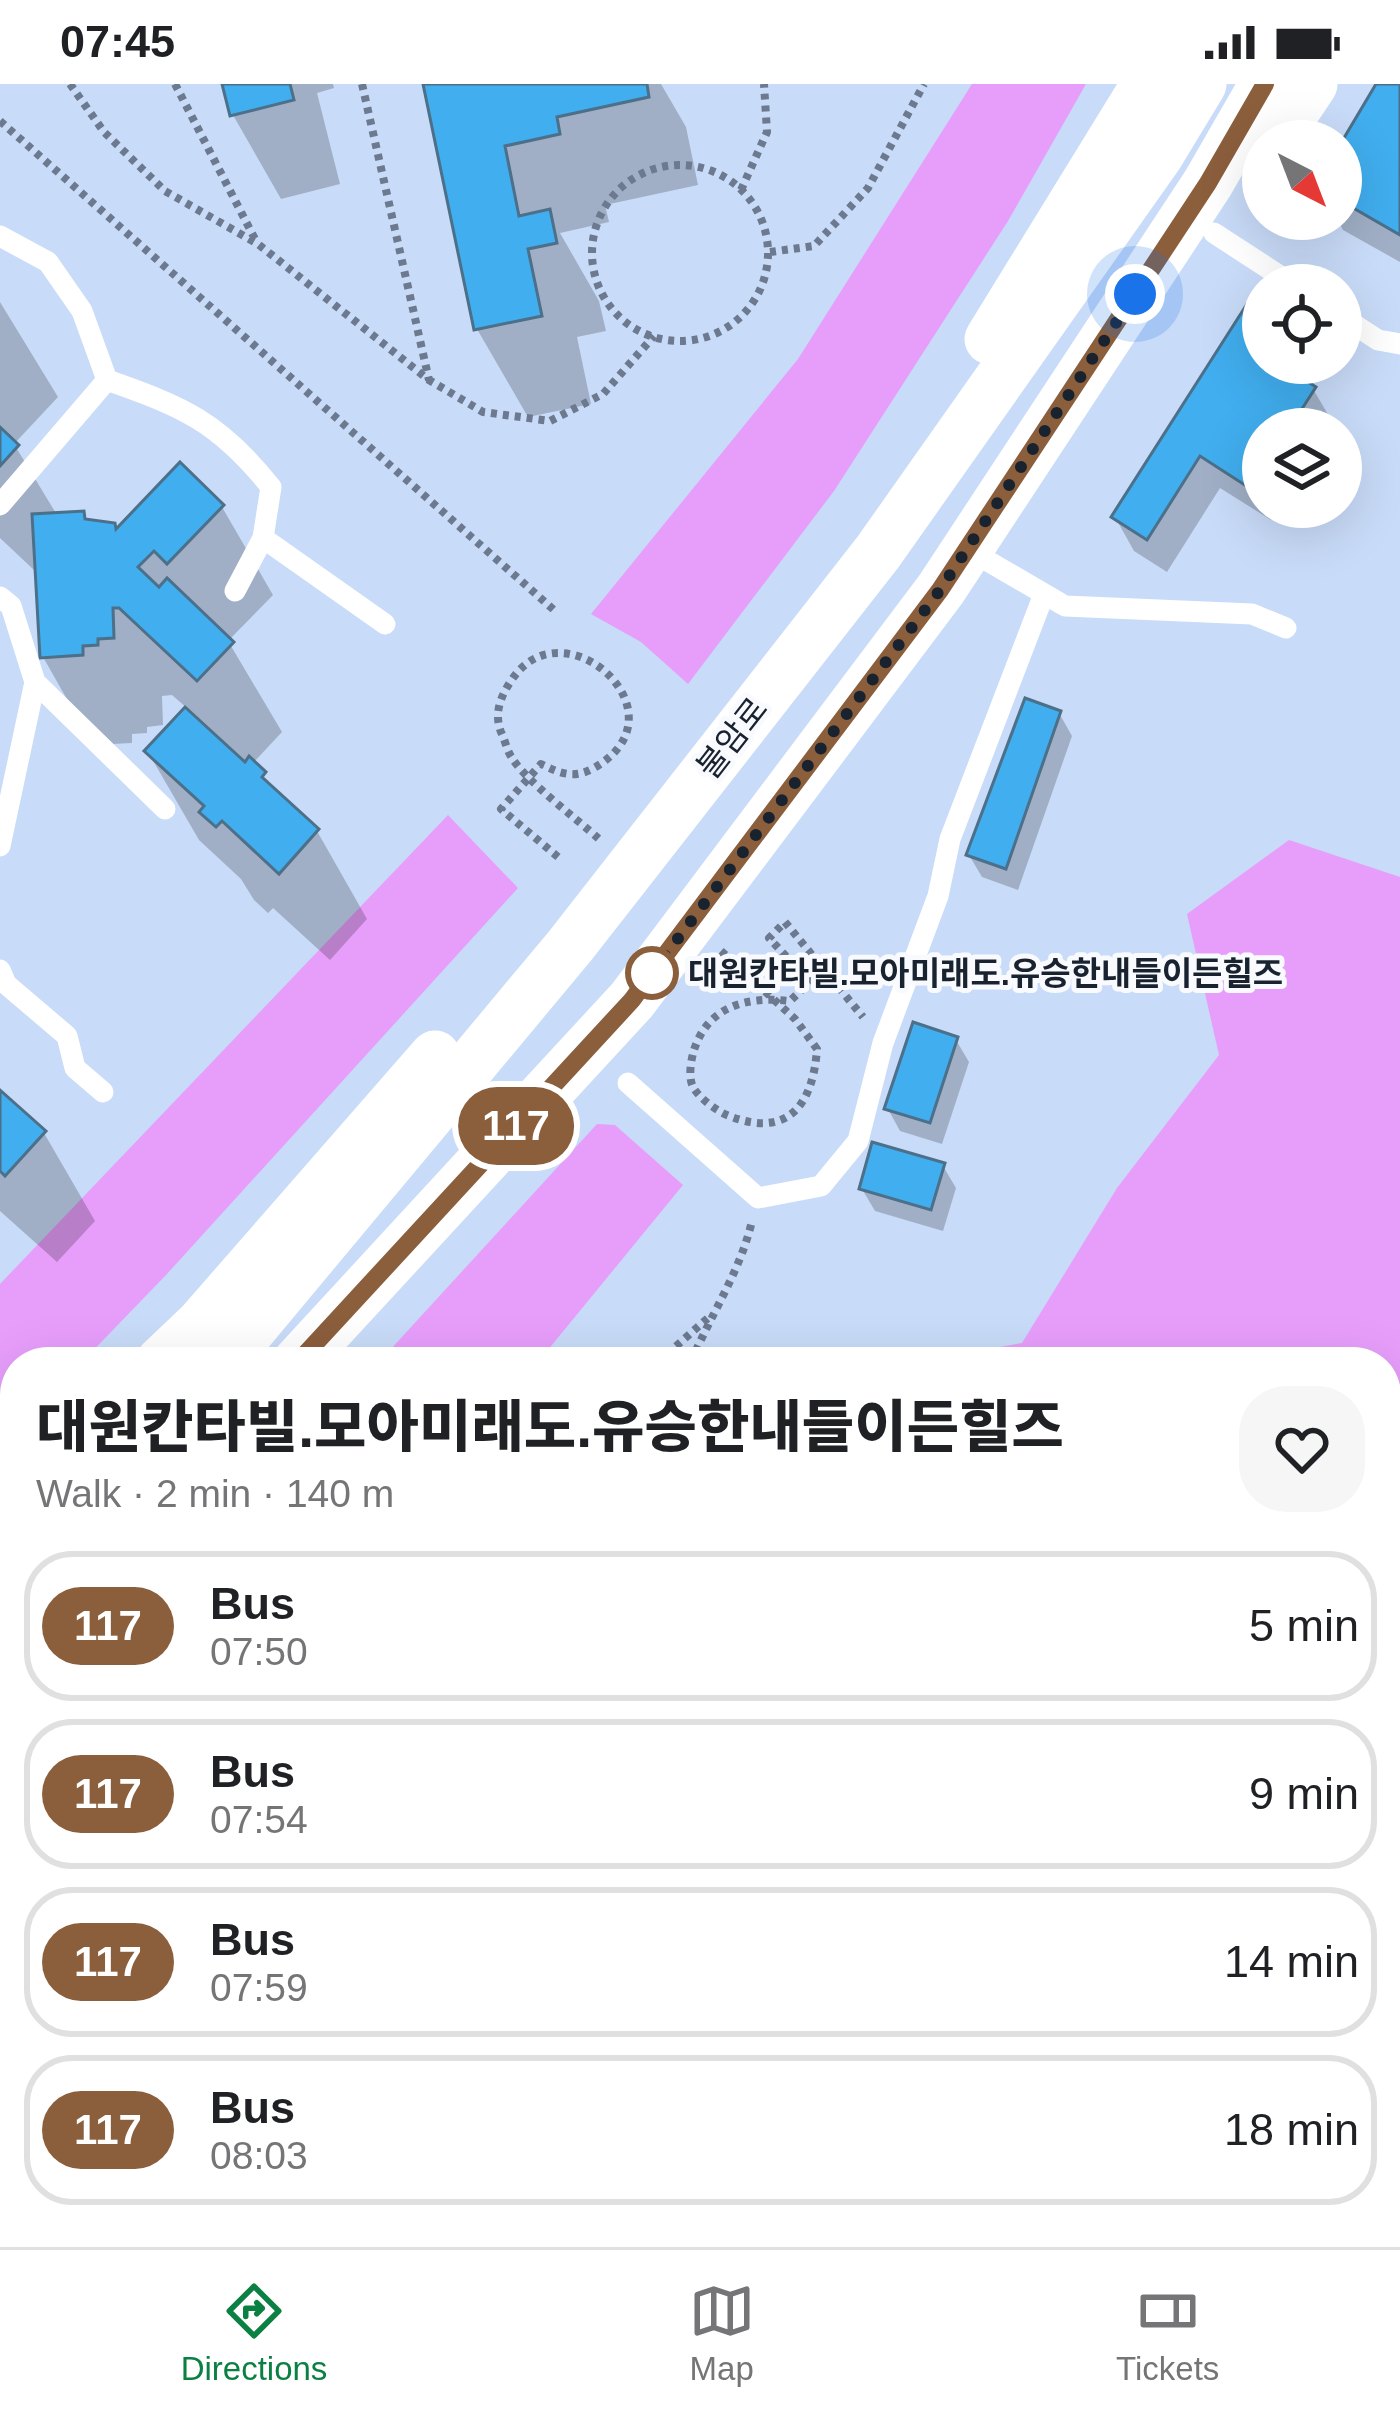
<!DOCTYPE html>
<meta charset="utf-8">
<style>
:root{--surface:#fff;--page:#f6f6f6;--text:#202124;--muted:#757577;--line:#e0e0e0;--accent:#0b8043}
body{margin:0;font-family:Helvetica,"Noto Sans KR",sans-serif;background:var(--page);color:var(--text);height:100vh;display:flex;flex-direction:column;font-size:45px;white-space:nowrap}
*{box-sizing:border-box;margin:0}
p{font-size:39px;color:var(--muted)}
.icon{flex:none;width:66px;height:66px;fill:none;stroke:currentColor;stroke-width:2;stroke-linecap:round;stroke-linejoin:round}
.map{position:relative;flex:1;overflow:hidden}
.sheet{position:absolute;left:0px;top:1263px;width:1401px;height:900px;display:flex;flex-direction:column;background:var(--surface);border-radius:48px 48px 0 0;box-shadow:0 12px 48px #0002}
.sheet>*{flex:none}
.badge{padding:0 24px;border-radius:39px;font-size:42px;line-height:78px}
.needle{width:78px;rotate:138deg}
.tools{position:absolute;left:1242px;top:36px;display:grid;gap:24px}
.tools a{display:grid;place-items:center;width:120px;height:120px;border-radius:50%;background:var(--surface);box-shadow:0 12px 48px #0002;font-size:60px}
.you{position:absolute;width:60px;height:60px;margin:-30px;border:9px solid #fff;border-radius:50%;background:#1a73e8;box-shadow:0 0 0 18px #1a73e833}
.map>.badge{position:absolute;translate:-50% -50%;box-shadow:0 0 0 6px #fff}
.round{display:grid;place-items:center;flex:none;width:126px;height:126px;border-radius:48px;background:var(--page)}
.head{display:flex;align-items:center;justify-content:space-between;height:204px;padding:0 36px}
h1{font-size:57px;font-weight:800;line-height:90px}
ul{padding:0;list-style:none}
li{display:flex;align-items:center;gap:36px;height:150px;margin:0 24px 18px;padding:0 12px;border:6px solid var(--line);border-radius:48px}
li div{flex:1}
li b{display:block;font-size:45px}
li em{font-style:normal}
li .badge{min-width:132px;font-weight:700;text-align:center}
.status{display:flex;justify-content:space-between;align-items:center;height:84px;padding:0 60px;background:var(--surface);direction:ltr}
.status svg{height:33px;fill:currentColor}
.dock{display:flex;justify-content:space-around;align-items:center;height:168px;border-top:3px solid var(--line);background:var(--surface);font-size:33px;color:var(--muted)}
.dock a{display:grid;justify-items:center;gap:6px}
.dock .current{color:var(--accent)}
.map>svg:first-child{display:block}
</style>
<div class="status"><b>07:45</b><svg viewBox="0 0 49 12"><path d="M0 12V9h3v3zM5 12V6h3v6zM10 12V3h3v9zM15 12V0h3v12zM26 1h20v11H26zM47 4h2v5h-2z"/></svg></div>
<div class="map">
<svg width="1400" height="2163" viewBox="0 0 1400 2163">
<rect width="100%" height="100%" fill="#c8dbf8"/>
<path fill="#e79efb" d="M972,0H1086L1008,137L834,407L688,600L641,558L591,530L798,275Z
M448,731L518,804L166,1191L82,1278H15V1347L0,1362V1200Z
M1289,756L1400,793V2163H1360L1345,2148H1386V1278H917L1022,1259L1117,1104L1219,971L1187,830Z
M597,1040L615,1041L683,1101L538,1278H379Z
M15,1675V1839L0,1854V1691Z"/>
<path fill="#0003" d="M225,0H333L334,4L317,9L340,100L281,115L233,31Z
M426,0H661L686,43L698,101L605,121L609,138L560,149L599,217L606,247L577,253L591,320L528,333L477,245Z
M1380,0H1400V178L1343,146L1337,135H1341V64Z
M0,218L58,313L14,360L57,431L83,430L88,439L117,448L222,423L273,511L228,557L282,648L253,679L275,710L317,747L367,835L330,876L273,824L268,829L254,816L241,795L199,756L148,668L188,625L172,611L162,612L163,641L147,643V649L132,650V659L93,661L43,573L38,483L34,486L0,454Z
M1263,233V279H1293L1287,288L1313,305L1333,339L1329,345H1263V423H1279L1271,436L1220,404L1167,488L1134,467L1115,433Z
M1059,629L1072,652L1018,806L982,793L969,771Z
M956,956L969,978L942,1060L900,1047L888,1025Z
M0,1007L44,1049L95,1137L57,1178L0,1127Z
M943,1082L956,1104L943,1147L875,1127L862,1105Z
M0,1979L15,1981V2148H82L80,2163H0Z"/>
<path fill="#41aeef" stroke="#4c7089" stroke-width="3" d="M222,0H290L294,16L230,32Z
M423,0H647L649,13L557,33L560,50L505,62L519,132L550,125L557,159L528,165L542,232L474,246Z
M1376,0H1400V151L1341,117V59Z
M1247,220L1263,230V279H1278L1316,303L1289,345H1263V386L1251,405L1200,372L1147,456L1111,433Z
M0,343L19,361L0,382Z
M180,378L224,421L167,480L154,467L138,483L159,503L167,494L234,558L197,597L119,524H113L114,554L98,555V561L83,562V571L40,574L32,430L84,427L85,435L115,439L116,445Z
M1025,614L1061,627L1006,785L966,771Z
M185,623L245,678L249,672L266,688L262,693L319,745L279,790L222,737L216,743L199,728L204,722L144,667Z
M913,938L958,953L930,1039L884,1025Z
M0,1006L46,1047L5,1092L0,1087Z
M872,1058L945,1079L931,1126L859,1105Z
M15,1969V2143L0,2141V1976L14,1978Z"/>
<g fill="none" stroke-linecap="round" stroke-linejoin="round">
<path stroke="#6c798e" stroke-width="8" stroke-dasharray="6 6" stroke-linecap="butt" d="M70,0L104,48L165,107L258,160L429,296L483,328L550,337L603,310L654,252
M175,0L257,159
M362,0L429,296
M0,37L554,526
M592 169a88 88 0 1 1 176 0a88 88 0 1 1-176 0Z
M741,106L767,48L764,0
M770,168L814,162L868,104L924,0
M558,773L501,725L541,680C559,689 573,695 592,685C692,631 562,516 511,597C500,613 494,630 501,648C505,656 507,667 512,674C527,698 576,734 599,755
M721,867L795,935L817,965C813,1020 789,1055 729,1032C718,1028 699,1014 693,1003C688,993 691,976 694,966C708,922 747,912 790,917L810,898L769,854L785,838L863,933
M658,1278L708,1234
M691,1278C711,1230 740,1188 752,1137
M0,1913L15,1906
M310,2148L316,2163
M77,2163L80,2148
M444,2163L461,2148"/>
<path stroke="#fff" stroke-width="21" d="M1214,149L1294,201
M0,152L48,178L82,227L107,296L0,421
M1341,232L1378,256L1400,260
M107,296C184,323 219,338 271,403L263,454L235,507
M263,454L385,540
M974,469L1065,522L1252,530L1286,544
M0,513L11,522L35,598L0,762
M35,598L165,725
M0,886L6,900L67,952L75,984L103,1008
M628,999L758,1114L821,1102L858,1057L883,959L938,812L950,755L1044,510"/>
<path stroke="#fff" stroke-width="42" d="M757,2148L761,2163
M1187,2148L1204,2163"/>
<path stroke="#fff" stroke-width="51" d="M1274,57L1312,0
M990,255L1147,0
M161,1278L201,1240L435,972
M223,1278L570,862L878,468L1158,71L1201,0
M298,1278L632,916L941,505L1208,99L1265,0
M0,1431L15,1417
M0,1504L15,1489
M0,1584L15,1569
M0,1662L15,1645"/>
</g>
<g fill="none" stroke-linecap="round" stroke-linejoin="round">
<defs>
<path id="line" d="M298,1278L632,916L660,878L940,506L1208,99L1265,0"/>
</defs>
<use href="#line" stroke="#fff" stroke-width="27"/>
<use href="#line" stroke="#8b5e3c" stroke-width="18"/>
<path stroke="#19222f" stroke-width="12" stroke-dasharray="0 21.6" d="M652,889L940,506L1135,210"/>
</g>
<circle fill="#fff" stroke="#8b5e3c" stroke-width="6" cx="652" cy="889" r="24"/>
<g text-anchor="middle" dominant-baseline="central" stroke-width="10" stroke-linejoin="round" paint-order="stroke">
<g font-size="33" fill="#19222f" stroke="#f8fafe">
<text transform="translate(732 654) rotate(-52)">불암로</text>
</g>
<g font-size="33" font-weight="bold" fill="#19222f" stroke="#f8fafe" text-anchor="start">
<text x="688" y="889">대원칸타빌.모아미래도.유승한내들이든힐즈</text>
</g>
</g>
</svg>
<div class="tools">
<a><svg class="needle" viewBox="-14 -14 28 28"><path d="M0-13l5 13h-10z" fill="#e53935"/><path d="M0 13l5-13h-10z" fill="#757577"/></svg></a>
<a><svg class="icon" aria-label="locate" viewBox="0 0 24 24"><circle cx="12" cy="12" r="6"/><path d="M12 2v4M12 18v4M2 12h4M18 12h4"/></svg></a>
<a><svg class="icon" aria-label="layers" viewBox="0 0 24 24"><path d="M12 4l9 5-9 5-9-5zM3 14l9 5 9-5"/></svg></a>
</div>
<div class="you" style="left:1135px;top:210px"></div>
<b class="badge" style="left:516px;top:1042px;background:#8b5e3c;color:#fff">117</b>
<section class="sheet">
<div class="head"><div><h1>대원칸타빌.모아미래도.유승한내들이든힐즈</h1><p>Walk · 2 min · 140 m</p></div><a class="round"><svg class="icon" aria-label="heart" viewBox="0 0 24 24"><path d="M12 20l-8-8c-3-5 5-10 8-4 3-6 11-1 8 4z"/></svg></a></div>
<ul>
<li><span class="badge" style="background:#8b5e3c;color:#fff">117</span><div><b>Bus</b><p>07:50</p></div><em>5 min</em></li>
<li><span class="badge" style="background:#8b5e3c;color:#fff">117</span><div><b>Bus</b><p>07:54</p></div><em>9 min</em></li>
<li><span class="badge" style="background:#8b5e3c;color:#fff">117</span><div><b>Bus</b><p>07:59</p></div><em>14 min</em></li>
<li><span class="badge" style="background:#8b5e3c;color:#fff">117</span><div><b>Bus</b><p>08:03</p></div><em>18 min</em></li>
</ul>
</section>
</div>
<nav class="dock">
<a class="current"><svg class="icon" aria-label="directions" viewBox="0 0 24 24"><path d="M12 3l9 9-9 9-9-9zM9 14v-3h6M13 9l2 2-2 2"/></svg>Directions</a>
<a><svg class="icon" aria-label="map" viewBox="0 0 24 24"><path d="M3 6l6-2 6 2 6-2v14l-6 2-6-2-6 2zM9 4v14M15 6v14"/></svg>Map</a>
<a><svg class="icon" aria-label="tickets" viewBox="0 0 24 24"><path d="M3 7h18v10H3zM15 7v10"/></svg>Tickets</a>
</nav>
